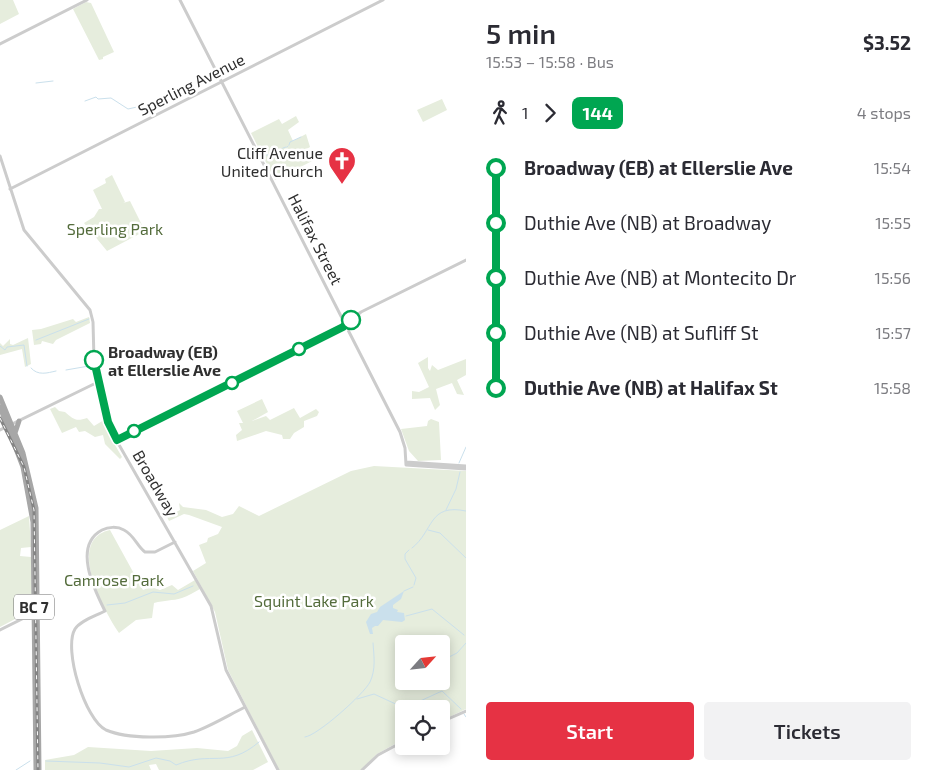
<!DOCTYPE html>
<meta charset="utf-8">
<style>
:root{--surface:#fff;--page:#f2f2f3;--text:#2b2b33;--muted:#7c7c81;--accent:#e63244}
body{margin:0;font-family:"Exo 2",sans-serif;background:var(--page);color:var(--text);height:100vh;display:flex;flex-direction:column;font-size:19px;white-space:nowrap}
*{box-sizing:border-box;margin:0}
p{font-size:16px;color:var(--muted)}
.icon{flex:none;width:28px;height:28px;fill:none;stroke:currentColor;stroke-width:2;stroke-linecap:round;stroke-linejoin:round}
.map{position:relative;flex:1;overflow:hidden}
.details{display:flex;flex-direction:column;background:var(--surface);width:465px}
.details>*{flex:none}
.badge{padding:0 10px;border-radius:8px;font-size:18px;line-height:32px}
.needle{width:32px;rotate:63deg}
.controls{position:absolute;left:395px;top:635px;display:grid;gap:10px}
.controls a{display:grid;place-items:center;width:55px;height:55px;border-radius:5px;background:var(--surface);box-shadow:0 2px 12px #0003;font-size:25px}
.map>.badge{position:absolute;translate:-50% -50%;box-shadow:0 0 0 2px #fff}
.legs{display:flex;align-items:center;gap:8px;height:55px;padding:0 20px;font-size:16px}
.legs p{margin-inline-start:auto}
.headline{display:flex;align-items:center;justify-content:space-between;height:85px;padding:0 20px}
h1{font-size:28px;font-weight:600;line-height:38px}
.action{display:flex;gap:10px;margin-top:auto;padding:10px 20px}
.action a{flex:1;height:58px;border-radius:5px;background:var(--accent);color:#fff;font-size:20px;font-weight:600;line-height:58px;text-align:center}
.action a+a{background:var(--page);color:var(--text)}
ul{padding:0 20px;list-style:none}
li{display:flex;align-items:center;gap:18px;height:55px;font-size:19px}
li i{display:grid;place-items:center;width:8px;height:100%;margin:0 6px;background:currentColor}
li i::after{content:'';width:12px;height:12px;margin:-6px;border:4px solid;border-radius:50%;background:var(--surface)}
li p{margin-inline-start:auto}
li:first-child i{background:linear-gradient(#0000 50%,currentColor 0)}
li:last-child i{background:linear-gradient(currentColor 50%,#0000 0)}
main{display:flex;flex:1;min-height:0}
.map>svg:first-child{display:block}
</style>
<main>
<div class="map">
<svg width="466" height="770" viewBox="0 0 466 770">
<rect width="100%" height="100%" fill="#fff"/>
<path fill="#e6eddd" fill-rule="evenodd" d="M0,0H13L19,14L0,24Z
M86,2L91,3L114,52L103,57V59L99,60L73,9Z
M442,99L447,110L423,122L417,110Z
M296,116L299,122L288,130L293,141L306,134L310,147L300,153L303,158L313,153L316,159L275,180L251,133L279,119L282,124Z
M112,175L125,202L123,203L130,201L145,231L107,251L84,223L94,217L99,209H102L93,190L106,183L105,179Z
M89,317L90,323L56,340L53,344L42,341L41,344L34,345L32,330L41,329L73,319L76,322Z
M28,338L31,364L25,367L22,349L0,355V343L3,346L10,339V344L13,345Z
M428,357V368L430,371L432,365L438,370L466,359V375L457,380L464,395L457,394L452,383L436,389L440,405L435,410L430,398L412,399V391L419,392L429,387L418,363Z
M262,399L268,412L252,421L266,416L270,420L294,408L300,418L316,409L319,412L317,416L304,421V427L294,433L290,439H283L282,435L266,431L237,441L236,435L242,430L239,423H243L237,411Z
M55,407L59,411L65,412C73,419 76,422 87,418L94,426L104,420L105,428L122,457L120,459L105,444L103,435L95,437L85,431L79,432L76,427L62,433L50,409Z
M431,419L439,422L441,460L418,461L409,451L401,429L427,426L428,421Z
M374,466L466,471V709L441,721V709H404V739L377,754L361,770H279L228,670L215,612L193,571L206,563L199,545L207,542L208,538L218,534L222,527L189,515L184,514L169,521L167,517L180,510L179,503L183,507L206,510L222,517L233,514L239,506L259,516L351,471ZM404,644H441V681H404Z
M29,516L31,547L21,548L20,556L31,557L32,610L0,627V530Z
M110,530L143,590L151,587L160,590L172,585L178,590L195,580L200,589C194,592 188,596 182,598C172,601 165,600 154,603L152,618L136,620L119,633C104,611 65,540 110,530Z
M252,730L268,762L253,770H159L156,764L149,765L151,770H45V760L74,755L88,747L151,751L197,748L228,751L237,746L242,736Z"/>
<path fill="#cae0ec" d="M404,591L401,599L393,605V608L398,610L397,612L404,613L405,620L402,622L383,620L378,626H375L372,628L373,634H370L366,622L371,614L377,612L380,607Z"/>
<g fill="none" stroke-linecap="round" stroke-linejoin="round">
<path stroke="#cae0ec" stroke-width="1" d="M36,83L53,81
M85,101L96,97L98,99L111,98L128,109L137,107L143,111
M289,145L290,142L301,137
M287,147L288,146
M283,148L286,147
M274,151L282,149
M264,153L266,151
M263,155H272L273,152
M272,155L285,158
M294,155V157
M286,158L294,157
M36,340L89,319
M0,346L5,350L7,347L24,345L27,366
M31,368C38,376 47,373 56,371
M66,370L89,366
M459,463L466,447
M446,510L456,489L460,472
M428,530L440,533L466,558
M412,548C434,531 428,503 466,511
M409,550L405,554V559L416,578L414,585
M404,591L413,587
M107,605L125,603L153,592L174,594L193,586
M406,616L432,609L464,635
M447,658L457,653L466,643
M357,699L374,694L400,706L418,702L442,691L461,709
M464,714L466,717
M305,737C317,736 364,694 370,682C376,669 374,657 373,643
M46,761L100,763L129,767L156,758L170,761L176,765C212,750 226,770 259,742
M16,770L30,761"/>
<path stroke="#ccc" stroke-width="3" d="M180,0L400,432L405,448L406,465L466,469
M0,44L87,0
M0,156L24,230L90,310L93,322L94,360L110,429L211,606L226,670L278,770
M10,189L383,0
M0,430L98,382
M117,440L343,327L361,312L466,260
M406,462L466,466
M175,542L155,552H145C137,546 134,535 124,530C117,526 108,527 102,530C72,546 95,591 105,611C96,616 81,620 75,629C63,649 85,720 106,730C127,739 172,739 194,732C211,726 229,715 245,707
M0,630L34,613
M441,722L466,711
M362,770L378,755L404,741"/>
<path stroke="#a7a7a7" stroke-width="5" d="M0,397L23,453L36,508L39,770
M0,407L23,467L33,522L36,770
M15,433L19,421"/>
<defs>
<path id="rail" d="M0,418L24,467L34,510L38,770"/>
</defs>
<use href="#rail" stroke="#848484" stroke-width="3"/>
<use href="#rail" stroke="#fff" stroke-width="1" stroke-dasharray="4" stroke-linecap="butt"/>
</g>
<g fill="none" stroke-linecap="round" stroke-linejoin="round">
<defs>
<path id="line-1" d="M94,360L108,422L117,440L343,327L351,320"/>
</defs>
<use href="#line-1" stroke="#fff" stroke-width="11"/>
<use href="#line-1" stroke="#00a651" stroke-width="8"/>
</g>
<defs>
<symbol id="church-pin" viewBox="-11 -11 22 30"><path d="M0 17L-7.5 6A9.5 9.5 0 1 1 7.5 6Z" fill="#e63244" stroke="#fff"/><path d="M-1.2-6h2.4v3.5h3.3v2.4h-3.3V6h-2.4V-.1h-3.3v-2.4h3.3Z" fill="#fff"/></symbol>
</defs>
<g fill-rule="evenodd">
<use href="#church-pin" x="326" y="145" width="32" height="43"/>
</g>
<g fill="#fff" stroke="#00a651" stroke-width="2.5">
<circle cx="351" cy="320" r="9"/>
<circle cx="299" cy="349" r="6"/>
<circle cx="94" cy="360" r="9"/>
<circle cx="232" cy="383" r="6"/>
<circle cx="134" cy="431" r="6"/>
</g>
<g text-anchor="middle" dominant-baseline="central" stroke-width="5" stroke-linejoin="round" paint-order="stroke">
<rect fill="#fff" stroke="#6d6d6d" stroke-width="1" x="14" y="594.5" width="40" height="25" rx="4"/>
<g font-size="15" font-weight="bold" fill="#2f2f2f">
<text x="34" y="607">BC 7</text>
</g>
<g font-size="16" fill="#2f2f2f" stroke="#fff">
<text transform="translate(191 84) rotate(-27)">Sperling Avenue</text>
<text transform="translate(316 239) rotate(63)">Halifax Street</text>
<text transform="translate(156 483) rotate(60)">Broadway</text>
</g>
<g font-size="16" fill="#2f2f2f" stroke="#fff" text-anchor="end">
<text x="323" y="152">Cliff Avenue<tspan x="323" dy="18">United Church</tspan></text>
</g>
<g font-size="16" fill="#546c3c" stroke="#fff">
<text x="115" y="228">Sperling Park</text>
<text x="114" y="579">Camrose Park</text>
<text x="314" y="600">Squint Lake Park</text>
</g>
<g font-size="16" font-weight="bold" fill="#2f2f2f" stroke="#fff" text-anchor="start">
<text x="108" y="351">Broadway (EB)<tspan x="108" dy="18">at Ellerslie Ave</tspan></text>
</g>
</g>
</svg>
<div class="controls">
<a><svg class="needle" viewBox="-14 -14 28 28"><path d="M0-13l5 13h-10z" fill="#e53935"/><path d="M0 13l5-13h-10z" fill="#7c7c81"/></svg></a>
<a><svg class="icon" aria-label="locate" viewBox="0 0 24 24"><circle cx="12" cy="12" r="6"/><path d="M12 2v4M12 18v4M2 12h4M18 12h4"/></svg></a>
</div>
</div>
<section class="details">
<div class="headline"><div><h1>5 min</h1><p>15:53 – 15:58 · Bus</p></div><b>$3.52</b></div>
<div class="legs"><svg class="icon" aria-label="walk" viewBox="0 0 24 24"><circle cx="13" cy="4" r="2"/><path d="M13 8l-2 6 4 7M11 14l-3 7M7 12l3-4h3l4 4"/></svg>1<svg class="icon" aria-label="forward" viewBox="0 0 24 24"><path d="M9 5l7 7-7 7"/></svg><b class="badge" style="background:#00a651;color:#fff">144</b><p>4 stops</p></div>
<ul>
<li><i style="color:#00a651"></i><b>Broadway (EB) at Ellerslie Ave</b><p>15:54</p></li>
<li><i style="color:#00a651"></i><span>Duthie Ave (NB) at Broadway</span><p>15:55</p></li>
<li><i style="color:#00a651"></i><span>Duthie Ave (NB) at Montecito Dr</span><p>15:56</p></li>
<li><i style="color:#00a651"></i><span>Duthie Ave (NB) at Sufliff St</span><p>15:57</p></li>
<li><i style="color:#00a651"></i><b>Duthie Ave (NB) at Halifax St</b><p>15:58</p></li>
</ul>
<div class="action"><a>Start</a><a>Tickets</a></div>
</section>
</main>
